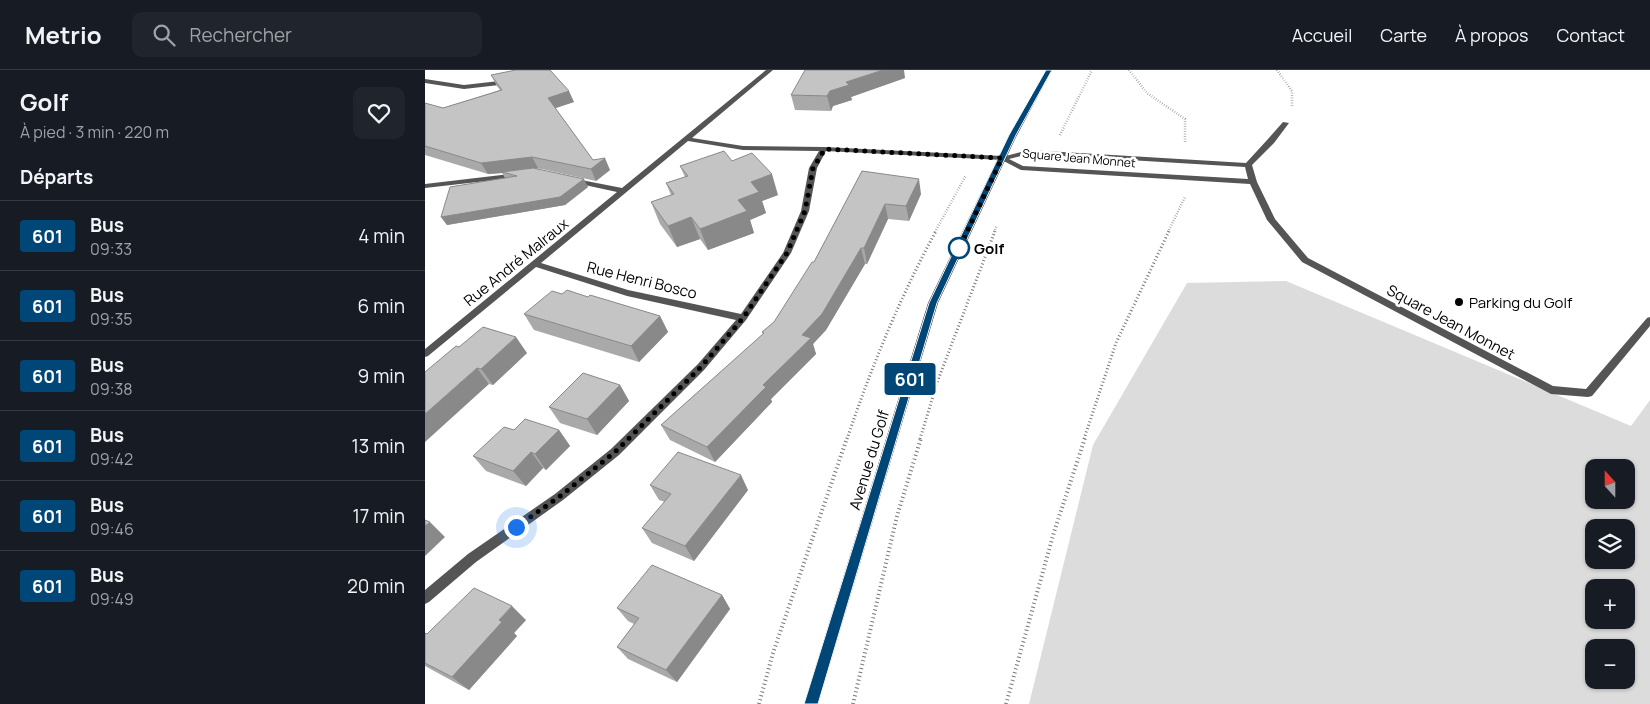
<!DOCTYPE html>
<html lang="fr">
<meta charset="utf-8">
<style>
:root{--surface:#171b24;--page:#20242c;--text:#f1f3f6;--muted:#9ea1a6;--line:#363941}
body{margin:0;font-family:Manrope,sans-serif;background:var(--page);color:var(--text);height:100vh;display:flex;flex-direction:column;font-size:19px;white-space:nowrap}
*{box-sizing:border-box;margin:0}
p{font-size:16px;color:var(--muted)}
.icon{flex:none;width:28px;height:28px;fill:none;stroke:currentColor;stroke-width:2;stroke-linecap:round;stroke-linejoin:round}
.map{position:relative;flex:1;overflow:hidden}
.panel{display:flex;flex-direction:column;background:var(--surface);width:425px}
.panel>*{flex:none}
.badge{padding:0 10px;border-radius:4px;font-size:18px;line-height:32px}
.needle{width:32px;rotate:339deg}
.buttons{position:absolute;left:1160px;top:389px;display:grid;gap:10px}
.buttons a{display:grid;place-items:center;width:50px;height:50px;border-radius:10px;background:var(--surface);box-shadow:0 1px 4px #0004;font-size:25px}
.you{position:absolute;width:25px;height:25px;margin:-12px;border:4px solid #fff;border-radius:50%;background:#1a73e8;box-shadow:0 0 0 8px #1a73e833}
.map>.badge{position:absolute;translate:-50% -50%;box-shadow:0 0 0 2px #fff}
h2{padding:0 20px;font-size:19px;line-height:45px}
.round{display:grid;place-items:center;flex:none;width:52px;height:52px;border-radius:10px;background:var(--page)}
.head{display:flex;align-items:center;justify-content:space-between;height:85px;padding:0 20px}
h1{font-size:24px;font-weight:700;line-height:38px}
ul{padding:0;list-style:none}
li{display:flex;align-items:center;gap:15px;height:70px;padding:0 20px;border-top:1px solid var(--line)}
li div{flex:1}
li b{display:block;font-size:19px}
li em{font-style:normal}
li .badge{min-width:55px;font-weight:700;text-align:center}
header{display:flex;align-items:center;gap:30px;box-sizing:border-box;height:70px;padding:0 25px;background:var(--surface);border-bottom:1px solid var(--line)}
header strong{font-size:24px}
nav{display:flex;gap:28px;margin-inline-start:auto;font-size:18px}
.search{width:350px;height:45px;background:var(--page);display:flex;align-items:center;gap:12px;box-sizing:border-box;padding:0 18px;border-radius:10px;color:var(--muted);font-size:19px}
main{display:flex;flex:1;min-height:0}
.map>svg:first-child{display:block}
</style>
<header>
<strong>Metrio</strong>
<div class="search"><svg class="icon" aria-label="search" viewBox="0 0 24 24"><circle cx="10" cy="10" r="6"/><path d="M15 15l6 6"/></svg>Rechercher</div>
<nav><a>Accueil</a><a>Carte</a><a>À propos</a><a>Contact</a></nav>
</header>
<main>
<section class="panel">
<div class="head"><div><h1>Golf</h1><p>À pied · 3 min · 220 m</p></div><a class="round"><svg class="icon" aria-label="heart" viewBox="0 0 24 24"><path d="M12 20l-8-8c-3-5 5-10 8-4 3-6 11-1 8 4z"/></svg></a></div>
<h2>Départs</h2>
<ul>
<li><span class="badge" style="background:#004677;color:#fff">601</span><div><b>Bus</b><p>09:33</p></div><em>4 min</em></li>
<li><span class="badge" style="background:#004677;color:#fff">601</span><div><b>Bus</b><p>09:35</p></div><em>6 min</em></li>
<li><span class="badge" style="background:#004677;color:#fff">601</span><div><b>Bus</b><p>09:38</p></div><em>9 min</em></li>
<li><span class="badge" style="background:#004677;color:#fff">601</span><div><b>Bus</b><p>09:42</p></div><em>13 min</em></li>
<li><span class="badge" style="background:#004677;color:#fff">601</span><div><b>Bus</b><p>09:46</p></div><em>17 min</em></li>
<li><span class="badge" style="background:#004677;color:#fff">601</span><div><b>Bus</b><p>09:49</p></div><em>20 min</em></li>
</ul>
</section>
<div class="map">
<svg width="1225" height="634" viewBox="0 0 1225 634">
<rect width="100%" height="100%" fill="#fff"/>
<path fill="#dcdcdc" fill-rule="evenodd" d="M861,211L1206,356L1225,330V634H604L668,375L762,213ZM1169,398H1201V430H1169ZM1169,458H1201V490H1169ZM1169,518H1201V550H1169ZM1169,578H1201V610H1169Z"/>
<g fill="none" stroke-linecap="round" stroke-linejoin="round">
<path stroke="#777" stroke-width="2.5" stroke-dasharray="0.5 2" stroke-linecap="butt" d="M704,0L722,23L760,49V73
M852,0L867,21V37
M635,65L667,0
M510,162L541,105
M569,162L572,155
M743,162L760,127"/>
<path stroke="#777" stroke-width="3" stroke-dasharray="1 2.5" stroke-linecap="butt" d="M422,369C446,298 475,227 511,161
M495,369L513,310L570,161
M659,369L691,273L744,161"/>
<path stroke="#777" stroke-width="4" stroke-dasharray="1 3" stroke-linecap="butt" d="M334,634L348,583L422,368
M428,634L472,446L496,368
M581,634L629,462L660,368"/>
<path fill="#555" fill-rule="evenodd" d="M858,52L864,53L849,73L827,95L832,112L850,149L883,188L1128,316L1161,319L1222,248L1225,247V256L1167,326L1163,327L1126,324L877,192L842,150L825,114L596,100L573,88L604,80L821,93L843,69ZM604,84L820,97L823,109L598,96L584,89Z"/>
<path fill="#555" fill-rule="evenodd" d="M341,0H348L267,68L318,76L399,77L577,86L581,88L577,90L401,81L392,98L384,141L366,183L321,250L279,300L194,385L138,430L51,492L4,532L0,534V520L43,484L130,424L186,379L273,294L311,250L202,226L111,197L3,286L0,287V279L192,122L146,112V108L197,118ZM263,71L318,80L394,81L384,98L376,141L358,183L316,244L203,220L116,193Z
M0,9L39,15L83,10L86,12L83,14L39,19L0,13Z
M93,103H96V107L0,118V114Z"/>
<path fill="#222" fill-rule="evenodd" d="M621,0H627L591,67L513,233L393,634H379L503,233L583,67Z"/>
</g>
<path fill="#a9a9a9" d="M66,5L149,32L130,38L168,90L185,100L171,111L112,98L163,117L140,135L22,155L16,147L80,108L77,103L63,104L0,85V33L18,38L75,20L72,16Z
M480,8L426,27L427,30L408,36L406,41L370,40L366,25Z
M307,91L353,125L337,131L341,143L325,150L329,163L283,180L275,169L252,177L235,154L226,132L246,125L241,113L260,107L255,96Z
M437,101L496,124L484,151L463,149L442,194H440L401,260L388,274L391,284L346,329L347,332L290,392L245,370L236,355L338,264L337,262L349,252L389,192Z
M137,224L235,246L243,262L214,292L109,260L99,244Z
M34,277L102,283L68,315L64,314Z
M195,315L204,331L172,365L135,353L124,337Z
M89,360H134L145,376L121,400L118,398L101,416L61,401L48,386Z
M225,415L323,420L269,491L227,473L217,458L240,432L234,430Z
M297,525L305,539L252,612L203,589L192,577L209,554L203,551L192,538Z
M101,550L89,563L92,566L44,620L0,596V563L2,564Z"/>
<path fill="#898989" d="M458,0H479L480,8L426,27L427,30L408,36L406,41L402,26L405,21L421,12Z
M144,21L149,32L128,39L123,28Z
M107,87L113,98L79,102H77V103L63,104L56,93Z
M180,88L185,100L171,111L166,99Z
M347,104L353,125L337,131L341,143L325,150L329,163L283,180L275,159L313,130L326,112Z
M159,109L163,117L140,135L22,155L16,147Z
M494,109L496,124L484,151L481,136Z
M460,134L463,149L442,194L439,178Z
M266,147L275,169L252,177L243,156Z
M436,178L440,194L401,260L388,274L391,284L346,329L347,332L290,392L282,377L338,315L377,265Z
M235,246L243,262L214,292L206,276Z
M91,267L102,283L68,315L56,299Z
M52,298L64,314L0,372V344Z
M195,315L204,331L172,365L162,349Z
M134,360L145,376L121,400L110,384Z
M106,382L118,398L101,416L88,401Z
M316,405L323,420L269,491L260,476Z
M5,452L20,467L0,486V456Z
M297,525L305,539L252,612L241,600Z
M87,536L101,550L89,563L92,566L44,620L27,607L74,550Z"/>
<path fill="#c4c4c4" stroke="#898989" d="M91,0H125L144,21L123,28L168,90L180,88L166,99L107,87L56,93L0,76V33L18,38L77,20L66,5Z
M380,0H458L421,12L424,15L405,21L402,26L366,25Z
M299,81L307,91L327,83L347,104L326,112L334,122L313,130L322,141L275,159L266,147L243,156L226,132L249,124L241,113L263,106L255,96Z
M108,98L159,109L135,127L16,147L25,117L92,106L77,102Z
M437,101L494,109L481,136L460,134L439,178H436L397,244L377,265L386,268L338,315L341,317L282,377L236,355L339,263L337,262L349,252L387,192H389Z
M142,220L163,227L165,225L235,246L206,276L99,244L127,221L137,224Z
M58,257L91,267L56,299L52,298L0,344V302L31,276L34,277Z
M158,303L195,315L162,349L124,337Z
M100,349L134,360L110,384L106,382L88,401L48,386L79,357L89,360Z
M253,382L316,405L260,476L217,458L246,424L225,415Z
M0,450L5,452L0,456Z
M227,495L297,525L241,600L192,577L214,548L192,538Z
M49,518L87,536L74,550L77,552L27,607L0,593V563L2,564Z"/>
<path fill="#004677" stroke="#fff" d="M621,0H627L591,65L512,233L393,634H379L504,233L584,65Z"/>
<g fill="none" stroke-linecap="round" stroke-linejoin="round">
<path stroke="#000" stroke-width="5" stroke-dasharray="0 9" d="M91,457L134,427L190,382L276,297L318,248L362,183L380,141L388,98L400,79L577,88L531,185L534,178"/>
</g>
<circle fill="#fff" stroke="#004677" stroke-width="2.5" cx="534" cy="178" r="10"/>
<circle fill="#000" stroke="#fff" stroke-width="2" cx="1034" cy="232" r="5"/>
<g text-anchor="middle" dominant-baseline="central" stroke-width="5" stroke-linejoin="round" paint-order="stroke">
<g font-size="12" fill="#000" stroke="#fff">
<text transform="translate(654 88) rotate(5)">Square Jean Monnet</text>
</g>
<g font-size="15" font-weight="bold" fill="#000" stroke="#fff" text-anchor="start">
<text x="549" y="178">Golf</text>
</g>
<g font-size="15" fill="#000" stroke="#fff">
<text transform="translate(91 192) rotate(-39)">Rue André Malraux</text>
<text transform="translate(217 210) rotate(14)">Rue Henri Bosco</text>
<text transform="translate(1026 252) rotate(28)">Square Jean Monnet</text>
<text transform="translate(444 390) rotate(-73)">Avenue du Golf</text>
</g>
<g font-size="15" fill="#000" stroke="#fff" text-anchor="start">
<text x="1044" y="232">Parking du Golf</text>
</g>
</g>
</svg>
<div class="buttons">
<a><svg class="needle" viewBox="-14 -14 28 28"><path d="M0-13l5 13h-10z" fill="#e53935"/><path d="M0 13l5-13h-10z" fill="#9ea1a6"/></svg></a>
<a><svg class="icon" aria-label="layers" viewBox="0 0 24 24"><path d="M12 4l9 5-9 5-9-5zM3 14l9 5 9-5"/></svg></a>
<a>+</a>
<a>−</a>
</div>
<div class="you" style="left:91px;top:457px"></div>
<b class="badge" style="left:485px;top:309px;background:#004677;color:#fff">601</b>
</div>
</main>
